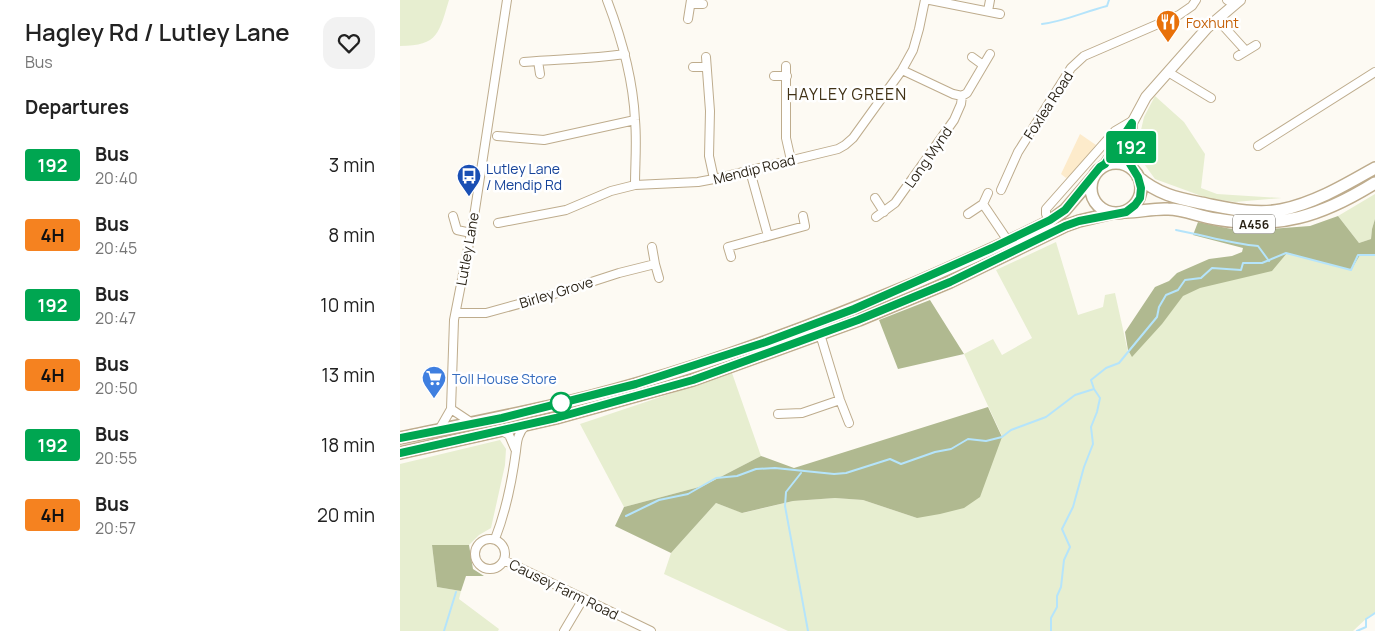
<!DOCTYPE html>
<style>
:root{--surface:#fff;--page:#f2f2f2;--text:#222;--muted:#767676}
body{margin:0;font-family:Manrope,sans-serif;background:var(--page);color:var(--text);height:100vh;display:flex;flex-direction:column;font-size:19px;white-space:nowrap}
*{box-sizing:border-box;margin:0}
p{font-size:16px;color:var(--muted)}
.icon{flex:none;width:28px;height:28px;fill:none;stroke:currentColor;stroke-width:2;stroke-linecap:round;stroke-linejoin:round}
.map{position:relative;flex:1;overflow:hidden}
.details{display:flex;flex-direction:column;background:var(--surface);width:400px}
.details>*{flex:none}
.badge{padding:0 10px;border-radius:4px;font-size:18px;line-height:32px}
.map>.badge{position:absolute;translate:-50% -50%;box-shadow:0 0 0 2px #fff}
h2{padding:0 25px;font-size:19px;line-height:45px}
.round{display:grid;place-items:center;flex:none;width:52px;height:52px;border-radius:15px;background:var(--page)}
.headline{display:flex;align-items:center;justify-content:space-between;height:85px;padding:0 25px}
h1{font-size:24px;font-weight:600;line-height:38px}
ul{padding:0;list-style:none}
li{display:flex;align-items:center;gap:15px;height:70px;padding:0 25px}
li div{flex:1}
li b{display:block;font-size:19px}
li em{font-style:normal}
li .badge{min-width:55px;font-weight:700;text-align:center}
main{display:flex;flex:1;min-height:0}
.map>svg:first-child{display:block}
</style>
<main>
<section class="details">
<div class="headline"><div><h1>Hagley Rd / Lutley Lane</h1><p>Bus</p></div><a class="round"><svg class="icon" aria-label="heart" viewBox="0 0 24 24"><path d="M12 20l-8-8c-3-5 5-10 8-4 3-6 11-1 8 4z"/></svg></a></div>
<h2>Departures</h2>
<ul>
<li><span class="badge" style="background:#00a651;color:#fff">192</span><div><b>Bus</b><p>20:40</p></div><em>3 min</em></li>
<li><span class="badge" style="background:#f58220;color:#111">4H</span><div><b>Bus</b><p>20:45</p></div><em>8 min</em></li>
<li><span class="badge" style="background:#00a651;color:#fff">192</span><div><b>Bus</b><p>20:47</p></div><em>10 min</em></li>
<li><span class="badge" style="background:#f58220;color:#111">4H</span><div><b>Bus</b><p>20:50</p></div><em>13 min</em></li>
<li><span class="badge" style="background:#00a651;color:#fff">192</span><div><b>Bus</b><p>20:55</p></div><em>18 min</em></li>
<li><span class="badge" style="background:#f58220;color:#111">4H</span><div><b>Bus</b><p>20:57</p></div><em>20 min</em></li>
</ul>
</section>
<div class="map">
<svg width="975" height="631" viewBox="0 0 975 631">
<rect width="100%" height="100%" fill="#fdfaf3"/>
<path fill="#fdebcb" d="M680,134L696,145L675,172L666,178L661,174Z"/>
<path fill="#e7eed0" d="M0,0H49C39,32 39,46 0,46Z
M755,96L784,122L805,154L801,188L817,194L882,198L835,202L807,198L755,179L742,161L738,143L744,117Z
M975,194V219L972,229L971,239L959,243L938,216Z
M656,242L678,315L703,307L705,295L715,293L728,352L743,333L766,295L886,253L950,270L960,255H975V613L969,616L953,631H388L264,574L271,553L316,503L343,513L393,501L435,498L463,500L517,518L602,436L564,354L593,339L602,355L632,338L596,270Z
M332,373L361,456L303,486L224,507L180,424Z
M100,440L106,449L105,465L91,528L79,535L69,545H32L37,587L61,591L59,599L99,629L98,631H0V464Z"/>
<path fill="#b0b990" d="M938,216L959,243L971,239L972,229L975,219V255H960L951,270L887,253L872,271L800,288L783,296L762,324L732,357L728,350L725,332L755,287L769,281L777,273L809,259L832,256L842,252L843,248L793,235L798,222L841,231L910,226Z
M530,300L564,354L498,369L479,320Z
M588,407L602,437L580,497L564,508L540,514L517,518L463,500L435,498L393,501L342,513L316,503L271,553L215,526L224,507L303,486L361,456L394,468Z
M32,545H69L73,569L84,576H66L61,591L37,587Z"/>
<g fill="none" stroke-linecap="round" stroke-linejoin="round">
<path stroke="#b5e4fb" stroke-width="2" d="M642,24C666,21 683,12 707,6L709,0
M776,230C804,235 831,244 858,246L869,261
M401,473L386,492L385,506L408,631
M226,516L259,500L288,494L316,478L337,476L356,469L375,468L434,474L446,473L490,459L501,464L535,452L551,449L568,439L586,441L602,437L611,430L646,417L675,395L694,389
M44,631L56,592
M651,631V618L657,607V596L661,587L664,560L670,547L662,529L673,507L684,467L693,444L691,427L697,412L700,398L694,389L691,380L706,368L719,363L728,352L757,317L759,307L766,295L778,290L785,280L801,278L812,268L841,270L843,263H862L886,253L951,270L958,255H975
M957,631L966,627V619L975,613"/>
<defs>
<path id="minor" d="M207,0C222,39 233,78 235,120C237,142 235,164 235,185
M530,0L600,14
M827,0L834,4
M291,4H303
M588,11L590,0
M288,19L291,0
M817,19L846,51
M838,56L856,45
M306,57L310,111L309,156L314,179
M572,57L583,65
M138,61L140,74
M124,62C158,59 191,59 225,54
M386,66V138L391,160
M293,67H306
M768,72L811,98
M374,76H387
M562,96L567,93L590,54
M97,136L144,140L235,120
M858,146L975,72
M350,171L368,236
M601,190L618,152L671,68L684,56L779,15L792,6L796,0
M475,198L484,212
M583,204L588,193
M568,214L583,204L608,241
M53,216L57,230L71,233
M476,217L495,203L554,120L561,104L562,96L553,94L502,70
M650,221L646,214V209L715,131L732,121
M98,223L166,210L211,191L235,185L298,182L314,179L438,149L445,145L453,138L502,70L513,50L519,29L525,0
M331,257L328,247L405,226L403,216
M255,264L259,278
M56,313H86L148,296L219,273L255,264L252,247
M420,334L440,400L449,423
M51,409L72,423
M378,414L402,413L440,400
M39,430L51,409L54,320L73,223L107,0
M102,431L109,435L116,451C117,440 118,433 126,425
M75 554a15 15 0 1 1 30 0a15 15 0 1 1-30 0Z
M95,539C106,511 112,481 116,451
M104,560L251,631
M164,631L183,599"/>
<path id="major" d="M732,124C732,139 727,156 733,170
M705,164L732,123L746,97L807,28L840,0"/>
<path id="highway" d="M691 188a25 25 0 1 1 50 0a25 25 0 1 1-50 0Z
M738,177C758,194 776,198 801,203C827,208 854,215 881,210C915,203 945,185 975,168
M726,212C740,212 754,208 768,209C784,209 800,217 816,219C878,230 922,216 975,183
M0,438C79,421 158,407 236,384C330,357 422,322 513,284C559,264 605,244 650,221L665,210L694,176
M0,453L156,418L293,380L459,320L550,282L665,226L679,221L713,213"/>
</defs>
<use href="#minor" stroke="#beac8d" stroke-width="10"/>
<use href="#major" stroke="#beac8d" stroke-width="12"/>
<use href="#highway" stroke="#beac8d" stroke-width="14"/>
<use href="#minor" stroke="#fff" stroke-width="8"/>
<use href="#major" stroke="#fff" stroke-width="10"/>
<use href="#highway" stroke="#fff" stroke-width="11"/>
</g>
<g fill="none" stroke-linecap="round" stroke-linejoin="round">
<defs>
<path id="line" d="M0,438L102,418L236,384L366,342L454,309L592,248L650,220L665,210L700,167L705,164L732,123L730,164L738,177L741,188L740,198L735,205L726,212L679,221L665,226L550,282L458,320L293,380L156,418L0,453"/>
</defs>
<use href="#line" stroke="#fff" stroke-width="11"/>
<use href="#line" stroke="#00a651" stroke-width="8"/>
</g>
<defs>
<symbol id="restaurant-pin" viewBox="-11 -11 22 30"><path d="M0 17L-7.5 6A9.5 9.5 0 1 1 7.5 6Z" fill="#e8710a" stroke="#fff"/><path d="M-5-6h1v4h1v-4h1v4h1v-4h1v5L-1.5 .5V6h-2V.5L-5-1ZM5-6V6H3V1.5H1.5Q1.5-4 5-6Z" fill="#fff"/></symbol>
<symbol id="bus-pin" viewBox="-11 -11 22 30"><path d="M0 17L-7.5 6A9.5 9.5 0 1 1 7.5 6Z" fill="#1a4fb4" stroke="#fff"/><path d="M-5-6H5V4H4V6H2V4H-2V6H-4V4H-5ZM-3.5-4V0h7V-4ZM-3.5 1.2v1.5H-2V1.2ZM2 1.2v1.5H3.5V1.2Z" fill="#fff"/></symbol>
<symbol id="supermarket-pin" viewBox="-11 -11 22 30"><path d="M0 17L-7.5 6A9.5 9.5 0 1 1 7.5 6Z" fill="#3f7fe0" stroke="#fff"/><path d="M-6-5.5h2.5l.6 2H6L4.5 2H-2.5L-4.4-4H-6ZM-1.5 3.2a1.3 1.3 0 1 0 .1 0ZM3 3.2a1.3 1.3 0 1 0 .1 0Z" fill="#fff"/></symbol>
</defs>
<g fill-rule="evenodd">
<use href="#restaurant-pin" x="754" y="8" width="28" height="38"/>
<use href="#bus-pin" x="55" y="162" width="28" height="38"/>
<use href="#supermarket-pin" x="20" y="364" width="28" height="38"/>
</g>
<circle fill="#fff" stroke="#00a651" stroke-width="2.5" cx="161" cy="403" r="10"/>
<g text-anchor="middle" dominant-baseline="central" stroke-width="5" stroke-linejoin="round" paint-order="stroke">
<rect fill="#fff" stroke="#6b665d" stroke-width="1" x="833" y="214.5" width="42" height="19" rx="4"/>
<g font-size="12" font-weight="bold" fill="#2b2418">
<text x="854" y="224">A456</text>
</g>
<g font-size="14" fill="#c56008" stroke="#fff" text-anchor="start">
<text x="786" y="22">Foxhunt</text>
</g>
<g font-size="14" fill="#2b2418" stroke="#fff">
<text transform="translate(648 105) rotate(-57)">Foxlea Road</text>
<text transform="translate(528 157) rotate(-55)">Long Mynd</text>
<text transform="translate(354 169) rotate(-14)">Mendip Road</text>
<text transform="translate(67 249) rotate(-80)">Lutley Lane</text>
<text transform="translate(156 292) rotate(-17)">Birley Grove</text>
<text transform="translate(164 589) rotate(26)">Causey Farm Road</text>
</g>
<g font-size="14" fill="#164399" stroke="#fff" text-anchor="start">
<text x="86" y="168">Lutley Lane<tspan x="86" dy="16">/ Mendip Rd</tspan></text>
</g>
<g font-size="14" fill="#366cbe" stroke="#fff" text-anchor="start">
<text x="52" y="378">Toll House Store</text>
</g>
<g font-size="16" letter-spacing="1" fill="#413216" stroke="#fff">
<text x="447" y="94">HAYLEY GREEN</text>
</g>
</g>
</svg>
<b class="badge" style="left:731px;top:147px;background:#00a651;color:#fff">192</b>
</div>
</main>
